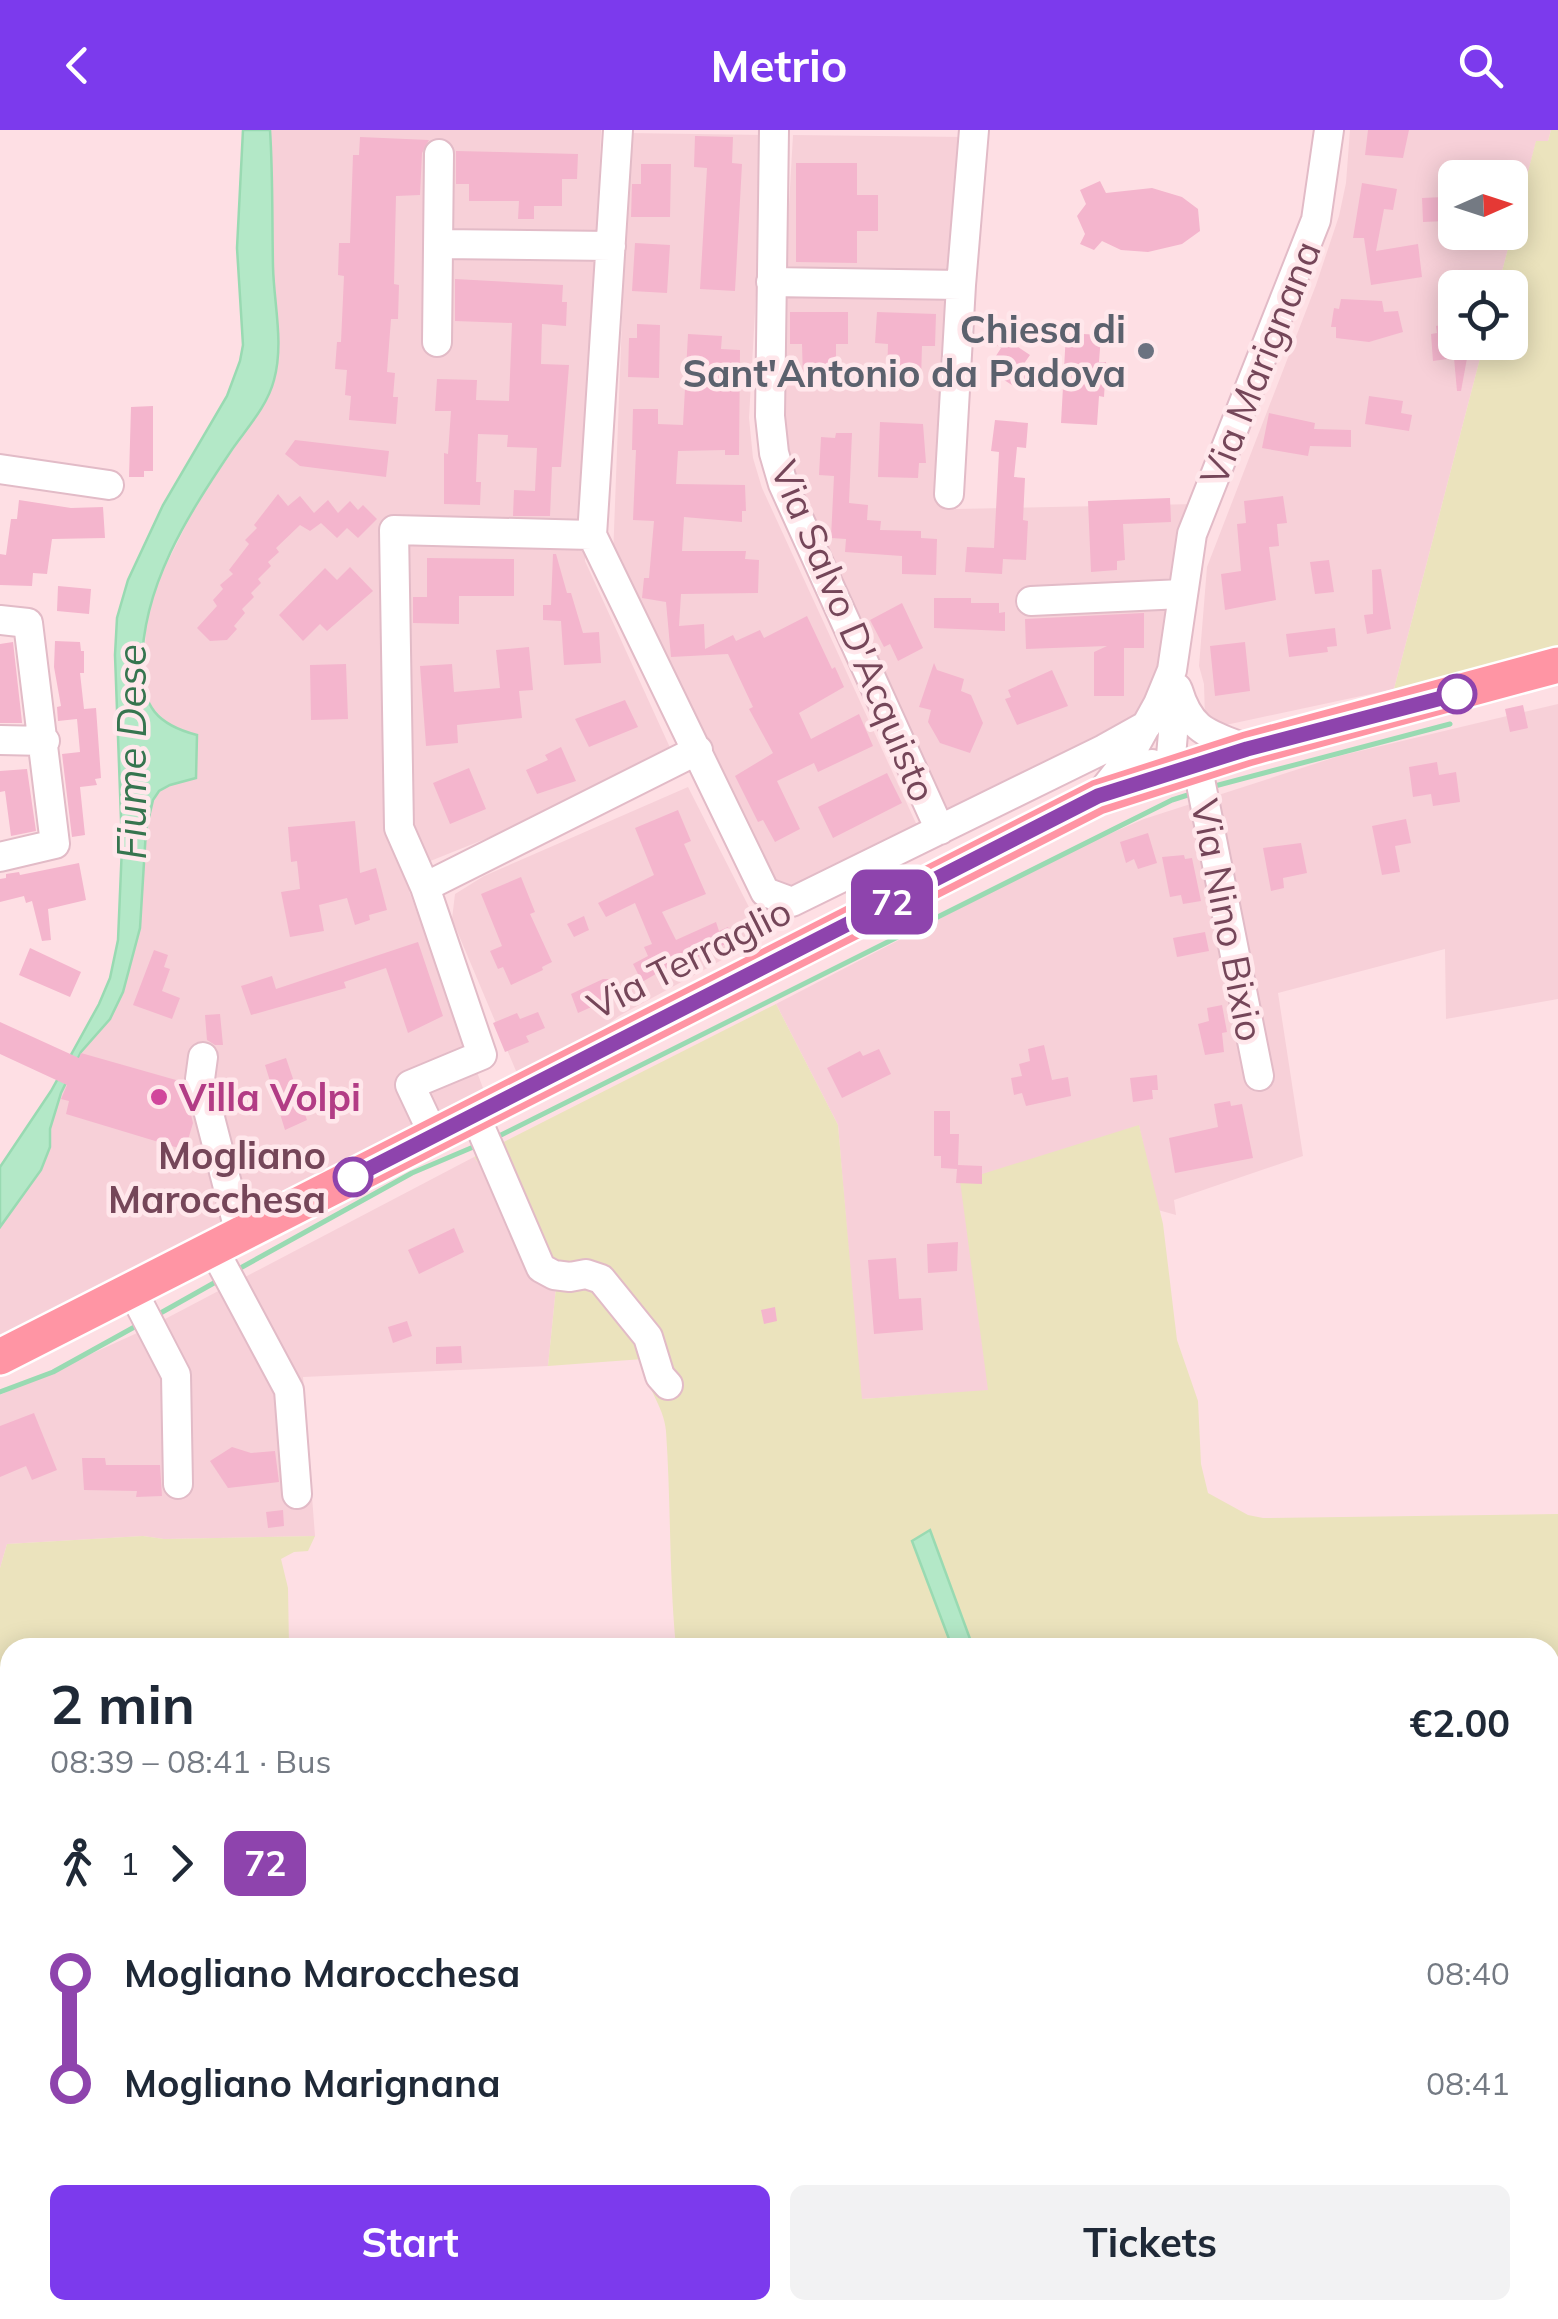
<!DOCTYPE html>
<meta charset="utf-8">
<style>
:root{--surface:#fff;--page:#f2f2f3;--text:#1f2937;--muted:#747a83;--accent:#7c3aed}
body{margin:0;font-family:Mulish,sans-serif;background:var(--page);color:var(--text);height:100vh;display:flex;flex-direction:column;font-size:38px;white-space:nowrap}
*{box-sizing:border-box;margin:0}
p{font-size:32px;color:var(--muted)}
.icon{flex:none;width:55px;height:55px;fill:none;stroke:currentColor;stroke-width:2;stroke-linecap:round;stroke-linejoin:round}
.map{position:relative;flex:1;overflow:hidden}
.panel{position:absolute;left:0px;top:1508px;width:1560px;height:682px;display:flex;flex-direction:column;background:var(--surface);border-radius:30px 30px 0 0;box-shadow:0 5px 25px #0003}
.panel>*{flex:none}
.badge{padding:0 20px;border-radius:15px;font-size:35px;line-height:65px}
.needle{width:65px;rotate:87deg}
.controls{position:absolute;left:1438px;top:30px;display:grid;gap:20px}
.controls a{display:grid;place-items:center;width:90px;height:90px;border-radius:15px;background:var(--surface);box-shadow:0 5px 25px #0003;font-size:50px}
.map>.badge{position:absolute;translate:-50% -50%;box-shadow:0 0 0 5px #fff}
.legs{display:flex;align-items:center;gap:15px;height:110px;padding:0 50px;font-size:32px}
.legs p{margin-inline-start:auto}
.summary{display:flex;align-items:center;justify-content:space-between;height:170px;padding:0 50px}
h1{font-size:55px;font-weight:700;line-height:75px}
.action{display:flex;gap:20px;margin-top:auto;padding:20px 50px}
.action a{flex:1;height:115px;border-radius:15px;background:var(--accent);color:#fff;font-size:40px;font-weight:700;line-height:115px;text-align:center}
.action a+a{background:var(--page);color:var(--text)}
ul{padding:0 50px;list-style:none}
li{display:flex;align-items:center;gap:35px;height:110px;font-size:38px}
li i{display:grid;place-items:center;width:15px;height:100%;margin:0 12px;background:currentColor}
li i::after{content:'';width:25px;height:25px;margin:-12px;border:8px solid;border-radius:50%;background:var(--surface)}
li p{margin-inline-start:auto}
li:first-child i{background:linear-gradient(#0000 50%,currentColor 0)}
li:last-child i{background:linear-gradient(currentColor 50%,#0000 0)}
header{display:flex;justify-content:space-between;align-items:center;height:130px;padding:0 50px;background:var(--accent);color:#fff;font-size:45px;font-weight:700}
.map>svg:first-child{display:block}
</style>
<header><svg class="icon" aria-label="back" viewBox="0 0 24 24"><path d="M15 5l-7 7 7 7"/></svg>Metrio<svg class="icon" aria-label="search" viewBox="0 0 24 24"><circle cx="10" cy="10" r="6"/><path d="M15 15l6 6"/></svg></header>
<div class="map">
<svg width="1558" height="2189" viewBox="0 0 1558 2189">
<rect width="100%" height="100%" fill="#fedfe4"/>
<path fill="#f7d0d8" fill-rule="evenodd" d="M270,0H601L585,431L672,622L654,641L413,738L409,761L486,966L0,1206V1097L50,1017V999L61,963L81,922L110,889L123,862L140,798L148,683L159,661L186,649L173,599L149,574L144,557L146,490L160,447L197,373L266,272L275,246L278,202L273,141Z
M1350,0H1551L1548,11L1536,12L1498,157L1455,158V212L1484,213L1394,559L1221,596L1205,589L1204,554L1199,536L1207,437L1316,155L1339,86L1346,53ZM1455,48H1510V102H1455Z
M629,3L765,5L749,288L753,328L762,358L920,702L783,769L613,427Z
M793,5L965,7L956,379L1196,374L1153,589L945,691L788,349L777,287Z
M1558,574V869L1446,889L1445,819L1278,863L1303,1026L1174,1070L1176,1085L1158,1080L1139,996L988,1261L861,1269L838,995L776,874L1072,720L1144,689L1339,626Z
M688,657L754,787L760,793L753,813L619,886L576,918L519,948L452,789L455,764L484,746Z
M474,1027L558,1138L548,1236L303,1247L315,1406L164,1409L143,1406L7,1414L0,1438V1265L146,1199Z"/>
<path fill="#ebdbe0" d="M0,1748L10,1750V1984L0,1983Z"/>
<path fill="#ebe3bd" d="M1551,0H1558V517L1394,559L1484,213L1510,212V158L1498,157L1536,11H1548Z
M776,874L838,995L862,1269L988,1260L960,1051L1139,995L1163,1094L1177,1210L1198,1271L1201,1334L1208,1363L1248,1385L1263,1388L1558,1384V1832L1550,1834V1518L973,1517L929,1400L912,1412L952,1517H676C669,1446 671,1373 666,1301C664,1275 644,1256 643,1229L548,1236L558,1138L474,1027Z
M143,1406L164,1409L315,1406L308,1421L294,1422L281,1429L288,1458L289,1517L10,1518V1750L0,1748V1438L7,1414Z
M1558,1858V1950L1550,1951V1861Z
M0,1983L10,1984V2180H1427L1433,2189H0Z"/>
<path fill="#b3e8c7" stroke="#99dab2" stroke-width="2.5" d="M243,0H270C273,46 272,91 273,137C274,175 284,213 274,250C267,277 246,299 231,321C188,385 142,456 142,536C142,577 158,595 197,605L196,648L170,655L159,661L153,670L146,700L140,798L123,862L110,889L81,922L61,963L50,999V1017L41,1040L0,1097V1037L51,961L99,874L110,848L118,810L122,716L115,525L117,488L128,450L163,375L227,266L240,231L243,215L237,118Z
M930,1400L973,1517H952L912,1411Z"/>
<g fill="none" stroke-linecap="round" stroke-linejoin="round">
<path stroke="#99dab2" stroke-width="5" d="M1211,657L1450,594
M493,1009L1172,670L1191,664
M235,1141L412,1043L478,1015
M157,1185L221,1149
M0,1262L53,1242L138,1195"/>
</g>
<path fill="#f4b5cd" d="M1368,0H1409L1403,28L1365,25Z
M695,6L733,7L732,33L742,34L735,161L700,159L707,38L694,37Z
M360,7L429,10L422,23L420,65L396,66L394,154L399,155L398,189H391L387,242L395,243L393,267H398L396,294L349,290L351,266L345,265L347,240L335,239L337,212H341L344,146L338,145L339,113H350L353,25H359Z
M456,21L578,24L577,49H562V76H534V89H518L519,71H469V54H456Z
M796,33H857V65H878V101H857V133L796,132Z
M641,34H671L670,87H631L632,54H641Z
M1100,51L1106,63L1152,58L1182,67L1198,79L1200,101L1182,114L1148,122L1121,120L1102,111L1094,120L1080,114L1085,104L1077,86L1086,74L1080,60Z
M1362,53L1397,59L1393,80L1384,79L1376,121L1418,114L1422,147L1371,155L1364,108H1353Z
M1444,67L1445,91L1423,92L1422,68Z
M635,113L670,115L667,163L632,161Z
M455,149L563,155L562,172H567L566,196L542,194L541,234L569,235L561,337H552L550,386H513L514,360L535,361L537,318L507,317L508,305L478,304L476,352H481L480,375L444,374V323L448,324L451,281H435L437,249L477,250L476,270L509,271L512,193L455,191Z
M1341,169L1382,171L1384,182L1398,181L1403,202L1369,212L1336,208V197H1331L1334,178L1339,179Z
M790,182H848V214H836V250H803L802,214H790Z
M877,182L936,184L935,216H922L921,250L887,249L888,214L875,213Z
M1005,191L1026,206L1018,217L1030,225L1023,235L1031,240L1018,259L998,246L1005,236L994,229L1001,218L991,211Z
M1455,192V212H1470L1461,261H1457L1454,228L1433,231L1431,204L1437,203L1436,196Z
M637,194L660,195L659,248L628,247L629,208H637Z
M1066,203L1101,205L1099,232H1106L1104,267L1099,266L1097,295L1061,293Z
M688,204L722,206L721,219L740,220L739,325H725V320L678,321L676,354L745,355L746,381H742V392L684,387L682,421H746L745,429L759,430L758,463L681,464L679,496L704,494L705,519L733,505L736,511L760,500L764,508L807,486L832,539L835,537L844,557L799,583L811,609L859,584L873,616L818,642L814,633L777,651L800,699L775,712L763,690L758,692L735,646L773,623L749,579L753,577L728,524L671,527L666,472L642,468L644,448H649L654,391L633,390L636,320H632L633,279H658V294L683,295Z
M1369,266L1403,271L1401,283L1412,285L1409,301L1365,294Z
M153,276V341H144V347H129L131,277Z
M1269,283L1315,293L1314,299L1351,300V317L1310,316L1308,326L1262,318Z
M995,290L1028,293L1026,318L1017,317L1014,347L1025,348L1023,390L1028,391L1026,430L1003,429L1002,444L965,442L967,417L994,418L999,322L991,321Z
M880,292L923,294L926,333H919L918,348L878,347Z
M836,303H852L849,373L868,375L867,390L881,391L880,400L921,401V408L937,409L936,445L902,444V426L845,422L846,409L831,408L834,346L819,345L821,307L835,308Z
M295,310L389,321L386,347L300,336L285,324Z
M278,364L288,376L300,366L314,383L328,370L338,383L350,371L358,380L363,375L377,389L358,408L347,398L337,408L321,393L310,401L300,395L276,418L279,422L268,432L271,436L258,449L261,453L251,463L254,467L242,479L245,483L234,496L237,499L227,510L210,511L197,498L217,476L213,470L223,459L220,455L233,444L229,440L249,414L245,410L257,398L254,395Z
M1283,366L1287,393L1277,394L1279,416L1269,417L1276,470L1225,480L1221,444L1241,441L1237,394L1246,393L1244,371Z
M1170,368L1171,392L1123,394L1125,430L1117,431V440L1091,442L1088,371Z
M19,370L71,378L103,377L105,408L52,409L47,444L33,443L32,456L0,455V424L6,425L11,389H17Z
M553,424H556L567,463H571L583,503L599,502L601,533L564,535L561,491L543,490V475H551Z
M427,428L514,429V466H459V494L413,493V467H427Z
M1329,430L1334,462L1315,464L1310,432Z
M350,437L373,461L327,501L320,494L303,511L279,485L325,438L337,450Z
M1381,439L1391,499L1367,504L1364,485L1373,484L1372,440Z
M58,456L91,459L89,484L57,481Z
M934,468H971V473H999V483L1005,482V501L934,498Z
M902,473L923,518L898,531L890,514L884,517L870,490Z
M1144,483V518H1124V566H1094V522L1107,516L1026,519L1025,489Z
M1335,498L1337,516L1327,517L1328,522L1289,527L1286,504Z
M55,511L80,512L81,521H84V543H80L84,579L96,578L101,648L95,649L97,655L80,657L85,705L72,707L62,624L80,622L77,589L58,591L57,577L61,576L54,537Z
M13,512L22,592V593H0V514Z
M1245,512L1250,561L1215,566L1210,516Z
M529,517L533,560L519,561L522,588L457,595L458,613L426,616L420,536L452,534L454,562L500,558L496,520Z
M934,533L937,540L964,549L961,561L971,565L983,593L970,623L940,613L928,592L931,580L919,577Z
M346,534L348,589L311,590L310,535Z
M1052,540L1068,576L1017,595L1005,569L1011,567L1008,560Z
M625,570L638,597L589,617L575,589Z
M1523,575L1528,598L1510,602L1505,579Z
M561,617L576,651L537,664L526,640L548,630L545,625Z
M1437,632L1439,645L1456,642L1460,672L1433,676L1431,664L1413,667L1409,637Z
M469,638L486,679L450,694L433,653Z
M27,639L36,701L11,706L5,661L0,662V641Z
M887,643L902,673L833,708L818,677Z
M678,680L691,711L684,714L706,764L662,782L676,810L716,792L719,801L728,797L734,810L683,834L680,830L642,852L633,834L648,826L644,817L652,814L635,773L606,787L598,773L654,745L635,698Z
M1406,689L1411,713L1395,716L1400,742L1382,745L1372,696Z
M355,691L360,743L376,738L387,780L369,785L370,790L355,795L347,768L319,775L324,801L290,807L281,762L300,759L297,731L291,732L288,697Z
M1148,703L1157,733L1138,739L1134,729L1126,733L1120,712Z
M1301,713L1307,743L1283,748L1284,758L1271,761L1263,718Z
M1184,725L1185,729L1192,728L1201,771L1183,774L1181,765L1170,767L1162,727Z
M79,733L86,770L48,779L51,810L42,811L32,771L26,773L24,766L0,772V749L6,748V744L19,742L20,745Z
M521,747L535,782L530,784L552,832L542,837L543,840L511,855L503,837L498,839L490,821L502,816L481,764Z
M584,786L589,800L574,807L567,794Z
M1205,802L1209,821L1177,827L1173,808Z
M418,812L443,886L408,903L386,838L344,852L346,858L251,885L241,856L272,846L276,859Z
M30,818L81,842L70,867L19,845Z
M154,820L168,825L164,837L170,839L162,861L180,868L172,889L133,875Z
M603,849H609L616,866L578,883L571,864Z
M1222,875L1227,902L1222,903L1224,922L1205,925L1198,894L1209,891L1207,878Z
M538,882L545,898L526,906L529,912L505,922L493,893L517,883L520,889Z
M220,884L223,915H215L207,910L205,885Z
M0,892L79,928L81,923L183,952L193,993L185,1020L66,984L69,971L61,969L67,955L0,924Z
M1044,915L1052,950L1068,947L1071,966L1026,976L1022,963L1014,965L1011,948L1022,946L1019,934L1030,931L1028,919Z
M879,919L891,944L842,968L827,938L860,921L863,926Z
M286,928L307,990L285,1000L265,935Z
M1157,945L1158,960H1152L1153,969L1133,972L1130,948Z
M1230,971L1231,976L1242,974L1253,1028L1175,1043L1169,1008L1218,997L1214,974Z
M934,981H950V1004H959L958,1035L982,1036V1054L956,1053L957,1039L941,1038V1026H934Z
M454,1098L464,1122L419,1144L408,1120Z
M958,1112L957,1141L928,1143L927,1114Z
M896,1128L899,1169L921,1168L923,1200L874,1204L868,1130Z
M775,1177L777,1191L764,1194L761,1180Z
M407,1191L412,1206L393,1213L388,1197Z
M461,1216L462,1233L436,1234V1217Z
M34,1283L57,1340L32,1350L26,1336L0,1347V1296Z
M232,1317L251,1323L275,1321L279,1352L228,1358L210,1331Z
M82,1328H105L106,1335H160L162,1366L136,1367L137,1361L84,1360Z
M283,1380L284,1396L268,1398L266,1382Z"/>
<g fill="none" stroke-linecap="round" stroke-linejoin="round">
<defs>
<path id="minor" d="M618,0L592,405L765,762L792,772L1104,619L1147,595
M774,0L770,286L774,323L783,354L940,700
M439,114L611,116
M771,152L961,155
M437,212L439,24
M0,339L109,355
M949,364L961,155L974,0
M1031,471L1182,464
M0,490L28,493L55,714L0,727
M1178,560C1191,603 1210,604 1247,619
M0,610L45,611
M1152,634L1162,644L1171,626L1177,558
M1197,634L1259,946
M1098,667L1127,630L1158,574L1172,540L1192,404L1316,90L1329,0
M425,757L698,620
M203,927L200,949L240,1104
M475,985L541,1138L554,1145L570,1147L586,1144L601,1149L648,1207L660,1246L668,1255
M434,1006L410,955L482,925L425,757L399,698L394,400L592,405
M213,1118L289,1260L297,1364
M132,1160L176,1245L178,1354"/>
<path id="major" d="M0,1227L1098,667L1247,619L1558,535"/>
</defs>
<use href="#minor" stroke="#e2bbc7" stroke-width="32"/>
<use href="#major" stroke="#fff" stroke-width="40"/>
<use href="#minor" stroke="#fff" stroke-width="28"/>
<use href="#major" stroke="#ff95a4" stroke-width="35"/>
</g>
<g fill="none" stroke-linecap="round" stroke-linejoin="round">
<defs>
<path id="line-1" d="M353,1047L1098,666L1247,619L1457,564"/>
</defs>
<use href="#line-1" stroke="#fff" stroke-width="22"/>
<use href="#line-1" stroke="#8e44ad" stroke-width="15"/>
</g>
<circle fill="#6b7280" stroke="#ffe7eb" stroke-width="4" cx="1146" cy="221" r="10"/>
<g fill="#fff" stroke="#8e44ad" stroke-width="5">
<circle cx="1457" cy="564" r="18"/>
<circle cx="353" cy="1047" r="18"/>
</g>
<circle fill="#d1479c" stroke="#ffe7eb" stroke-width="4" cx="159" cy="967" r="10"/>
<g text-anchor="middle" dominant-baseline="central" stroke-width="9" stroke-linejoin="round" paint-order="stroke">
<g font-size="38" font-weight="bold" fill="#5b616d" stroke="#ffe7eb" text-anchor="end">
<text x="1126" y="199">Chiesa di<tspan x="1126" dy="44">Sant'Antonio da Padova</tspan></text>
</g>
<g font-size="38" fill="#754659" stroke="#ffe7eb">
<text transform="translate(1260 233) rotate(-68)">Via Marignana</text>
<text transform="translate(854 501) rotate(67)">Via Salvo D'Acquisto</text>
<text transform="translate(1228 790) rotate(79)">Via Nino Bixio</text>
<text transform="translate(689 828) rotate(-27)">Via Terraglio</text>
</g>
<g font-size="38" font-weight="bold" fill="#b23c85" stroke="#ffe7eb" text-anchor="start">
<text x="179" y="967">Villa Volpi</text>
</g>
<g font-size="38" font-weight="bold" fill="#754659" stroke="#ffe7eb" text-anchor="end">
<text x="326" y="1025">Mogliano<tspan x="326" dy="44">Marocchesa</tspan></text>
</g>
<g font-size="40" font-style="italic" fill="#36754f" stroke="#ffe7eb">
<text transform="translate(131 622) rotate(-90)">Fiume Dese</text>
</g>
</g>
</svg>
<div class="controls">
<a><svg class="needle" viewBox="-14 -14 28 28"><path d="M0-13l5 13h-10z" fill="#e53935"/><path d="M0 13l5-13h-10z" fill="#747a83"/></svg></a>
<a><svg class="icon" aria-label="locate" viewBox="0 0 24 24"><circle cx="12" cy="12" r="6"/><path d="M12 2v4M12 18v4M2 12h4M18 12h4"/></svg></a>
</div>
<b class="badge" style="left:892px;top:772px;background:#8e44ad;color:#fff">72</b>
<section class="panel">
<div class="summary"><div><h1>2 min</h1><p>08:39 – 08:41 · Bus</p></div><b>€2.00</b></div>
<div class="legs"><svg class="icon" aria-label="walk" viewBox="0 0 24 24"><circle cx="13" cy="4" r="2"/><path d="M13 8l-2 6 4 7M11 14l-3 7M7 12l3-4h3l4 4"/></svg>1<svg class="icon" aria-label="forward" viewBox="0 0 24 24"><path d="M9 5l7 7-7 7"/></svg><b class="badge" style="background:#8e44ad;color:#fff">72</b></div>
<ul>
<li><i style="color:#8e44ad"></i><b>Mogliano Marocchesa</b><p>08:40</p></li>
<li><i style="color:#8e44ad"></i><b>Mogliano Marignana</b><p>08:41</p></li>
</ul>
<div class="action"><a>Start</a><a>Tickets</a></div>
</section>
</div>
